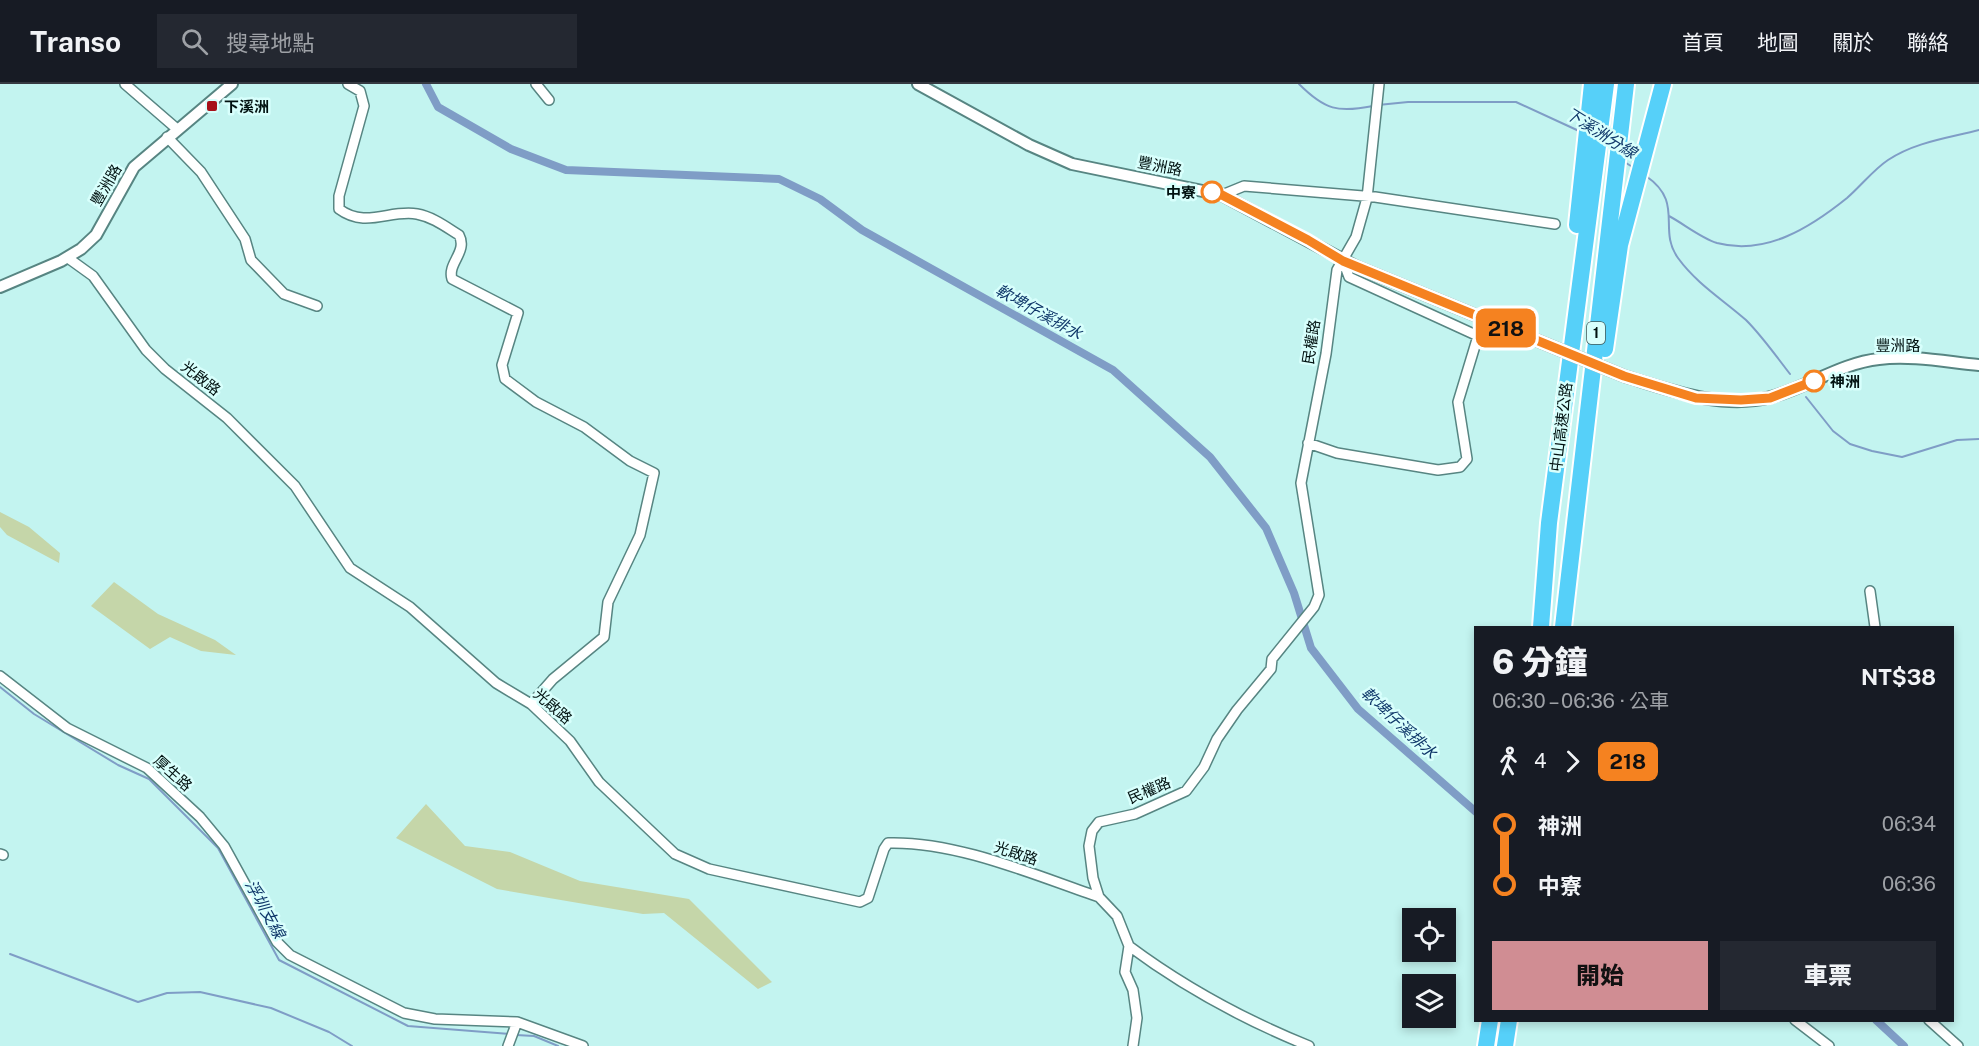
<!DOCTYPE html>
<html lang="zh-TW">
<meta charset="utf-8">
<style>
:root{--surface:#171b24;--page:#242831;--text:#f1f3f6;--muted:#9ea1a6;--line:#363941;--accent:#d08d93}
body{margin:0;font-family:"Public Sans","Noto Sans TC",sans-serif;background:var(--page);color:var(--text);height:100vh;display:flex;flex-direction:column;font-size:22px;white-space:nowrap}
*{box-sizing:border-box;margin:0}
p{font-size:20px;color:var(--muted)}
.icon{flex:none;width:33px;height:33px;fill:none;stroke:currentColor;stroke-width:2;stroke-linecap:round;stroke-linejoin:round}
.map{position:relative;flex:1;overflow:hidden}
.sheet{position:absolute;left:1474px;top:542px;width:480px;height:396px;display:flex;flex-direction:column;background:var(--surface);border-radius:0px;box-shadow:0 3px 9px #0003}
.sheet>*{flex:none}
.badge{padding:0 12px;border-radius:9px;font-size:21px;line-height:39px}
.controls{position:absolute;left:1402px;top:824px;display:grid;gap:12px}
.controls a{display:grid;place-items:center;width:54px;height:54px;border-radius:0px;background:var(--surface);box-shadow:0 3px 9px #0003;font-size:30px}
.map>.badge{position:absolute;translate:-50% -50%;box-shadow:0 0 0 3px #fff}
.legs{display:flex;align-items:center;gap:9px;height:66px;padding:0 18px;font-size:20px}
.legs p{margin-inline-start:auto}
.summary{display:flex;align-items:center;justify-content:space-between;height:102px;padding:0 18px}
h1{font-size:33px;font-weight:800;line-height:45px}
.action{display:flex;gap:12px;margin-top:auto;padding:12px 18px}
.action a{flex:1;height:69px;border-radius:0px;background:var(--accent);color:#111;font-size:24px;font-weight:800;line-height:69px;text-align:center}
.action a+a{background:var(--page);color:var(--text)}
ul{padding:0 18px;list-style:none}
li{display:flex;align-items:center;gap:21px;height:60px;font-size:22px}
li i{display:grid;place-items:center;width:9px;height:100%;margin:0 8px;background:currentColor}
li i::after{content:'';width:15px;height:15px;margin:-8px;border:4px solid;border-radius:50%;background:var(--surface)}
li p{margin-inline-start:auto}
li:first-child i{background:linear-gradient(#0000 50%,currentColor 0)}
li:last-child i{background:linear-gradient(currentColor 50%,#0000 0)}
header{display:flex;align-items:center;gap:36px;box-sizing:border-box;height:84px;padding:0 30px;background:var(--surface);border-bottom:2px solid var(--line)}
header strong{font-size:28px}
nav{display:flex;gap:33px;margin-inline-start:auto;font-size:21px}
.search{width:420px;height:54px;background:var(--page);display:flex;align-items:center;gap:15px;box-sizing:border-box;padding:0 21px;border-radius:0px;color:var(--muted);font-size:22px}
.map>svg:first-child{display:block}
</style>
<header>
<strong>Transo</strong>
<div class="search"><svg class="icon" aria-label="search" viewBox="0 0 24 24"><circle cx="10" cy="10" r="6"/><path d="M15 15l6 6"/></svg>搜尋地點</div>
<nav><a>首頁</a><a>地圖</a><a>關於</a><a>聯絡</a></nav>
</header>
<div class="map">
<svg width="1979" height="962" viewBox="0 0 1979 962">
<rect width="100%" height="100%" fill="#c3f4f0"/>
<path fill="#c5d6a9" d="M0,428L29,443L60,469L59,479L7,451L0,443Z
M114,498L158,530L215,556L236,571L201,567L170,553L150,565L91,522Z
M426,720L465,762L510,768L580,797L689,815L772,898L758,905L664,829L643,830L497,805L396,754Z"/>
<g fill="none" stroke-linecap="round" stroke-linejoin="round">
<path stroke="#7f9dc6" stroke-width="2" d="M1299,0C1325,26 1338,29 1373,22
M1378,21L1408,18H1516L1579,47
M1623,77L1634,84
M1646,92C1685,119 1657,145 1678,174C1697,200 1722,215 1746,236C1762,252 1776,272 1790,290
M1669,132C1684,140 1701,154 1717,159C1766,172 1811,143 1847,114C1861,102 1873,86 1888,76C1915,58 1948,54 1979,46
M1806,313L1833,347L1850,360L1872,367L1902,373L1957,356L1979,355
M0,603L34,630L118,681L149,695L218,764L279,876L408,942L510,950
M10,870L138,918L167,909L200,908L271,924L329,948L352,962
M516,951L534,952L558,962"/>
<path stroke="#7f9dc6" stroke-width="8" d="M426,0L438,23L511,65L566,86L779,95L820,115L862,146L1113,286L1210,373L1266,444L1294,509L1311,564L1358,625L1476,728
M1876,936L1904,962"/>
<defs>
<path id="minor" d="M125,0L177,45
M348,0L360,7L364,22L339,112V125C366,145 390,125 417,130C433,133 446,143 459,151C468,168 447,179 452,195L518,229L502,281L505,295L536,318L584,343L630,377L654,389L640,451L608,518L604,553L553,595L531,620
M536,0L549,16
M167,53L201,88L245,155L251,176L284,210L317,222
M1222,111L1244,102L1375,113L1555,140
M68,174L93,192L146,266L165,285L227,334L295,402L350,484L410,523L496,599L531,620L570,657L599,698L675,770L709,785L860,818L868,814L884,765L888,759C957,757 1034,791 1099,813
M1308,359L1337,369L1438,386L1460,383L1467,375L1458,318L1478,252L1349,193L1343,177
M1870,507L1875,543
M0,592L67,644L147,684L200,733L224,762L277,858L290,871L404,929L435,935L517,938L583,962
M0,770L3,771
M1129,862C1184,903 1245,936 1309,962
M1795,936L1829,962
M1929,936L1958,962
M508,962L517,938
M1133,962L1137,934L1133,906L1125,888L1129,862L1117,832L1099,813L1093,794L1089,762L1092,747L1099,738L1135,730L1186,707L1204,683L1217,655L1237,626L1271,585L1272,575L1314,523L1319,511L1301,399L1326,270L1337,186L1356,153L1367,114L1379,0"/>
<path id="tertiary" d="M918,0L1029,61L1072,80L1222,111L1355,182
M0,203L61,177L81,165L96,151L134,83L232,0
M1624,292C1670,306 1722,326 1771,313C1808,303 1841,279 1879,275C1911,271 1947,278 1979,281"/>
<path id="motorway" d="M1577,141L1592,0
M1605,265L1620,161L1663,0
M1541,543L1549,439L1606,0
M1563,543L1626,0
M1486,962L1490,936
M1505,962L1509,936"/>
</defs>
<use href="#minor" stroke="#578582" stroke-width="12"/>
<use href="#tertiary" stroke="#578582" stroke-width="14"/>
<use href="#motorway" stroke="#fff" stroke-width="20"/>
<use href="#minor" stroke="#fff" stroke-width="9"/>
<use href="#tertiary" stroke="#fff" stroke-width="10"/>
<use href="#motorway" stroke="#56d0f9" stroke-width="16"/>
<defs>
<path id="tertiary-bridge" d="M1355,182L1624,292"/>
</defs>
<use href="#tertiary-bridge" stroke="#578582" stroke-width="14" stroke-linecap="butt"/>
<use href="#tertiary-bridge" stroke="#fff" stroke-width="10"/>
</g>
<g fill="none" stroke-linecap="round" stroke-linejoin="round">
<defs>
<path id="line-1" d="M1212,108L1222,111L1308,156L1343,177L1624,292L1696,314L1741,316L1770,314L1814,297"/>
</defs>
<use href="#line-1" stroke="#fff" stroke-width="14"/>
<use href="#line-1" stroke="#f58220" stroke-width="9"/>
</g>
<rect fill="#a7111a" stroke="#d8fffc" stroke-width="2" x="206" y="16" width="12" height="12" rx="3"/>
<g fill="#fff" stroke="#f58220" stroke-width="3">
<circle cx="1212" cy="108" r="10"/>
<circle cx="1814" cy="297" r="10"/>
</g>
<g text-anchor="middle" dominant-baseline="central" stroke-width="5" stroke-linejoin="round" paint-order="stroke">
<rect fill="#d8fffc" stroke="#425857" stroke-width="1.5" x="1587" y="238" width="18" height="22" rx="4.5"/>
<g font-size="14" font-weight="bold" fill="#011110">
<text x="1596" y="249">1</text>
</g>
<g font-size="15" font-weight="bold" fill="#011110" stroke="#d8fffc" text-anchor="start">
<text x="224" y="22">下溪洲</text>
</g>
<g font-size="15" fill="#011110" stroke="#d8fffc">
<text transform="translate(1160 82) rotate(11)">豐洲路</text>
<text transform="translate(106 101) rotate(-60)">豐洲路</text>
<text transform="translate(1311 258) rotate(-81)">民權路</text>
<text x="1898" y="261">豐洲路</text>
<text transform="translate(201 294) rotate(38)">光啟路</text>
<text transform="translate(1561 343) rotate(-83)">中山高速公路</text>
<text transform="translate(553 622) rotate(41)">光啟路</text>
<text transform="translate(173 689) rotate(42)">厚生路</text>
<text transform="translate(1149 706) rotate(-23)">民權路</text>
<text transform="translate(1016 769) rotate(18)">光啟路</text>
</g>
<g font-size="15" font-weight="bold" fill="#011110" stroke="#d8fffc" text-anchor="end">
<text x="1196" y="108">中寮</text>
<text x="1830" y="297" text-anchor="start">神洲</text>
</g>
<g font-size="16" font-style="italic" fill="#10386a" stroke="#d8fffc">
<text transform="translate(1601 49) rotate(32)">下溪洲分線</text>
<text transform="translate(1039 228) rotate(29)">軟埤仔溪排水</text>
<text transform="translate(1399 639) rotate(43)">軟埤仔溪排水</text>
<text transform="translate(265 825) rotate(61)">浮圳支線</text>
</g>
</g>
</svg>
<div class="controls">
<a><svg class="icon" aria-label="locate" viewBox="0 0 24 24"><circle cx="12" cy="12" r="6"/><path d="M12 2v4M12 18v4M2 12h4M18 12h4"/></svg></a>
<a><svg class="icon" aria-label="layers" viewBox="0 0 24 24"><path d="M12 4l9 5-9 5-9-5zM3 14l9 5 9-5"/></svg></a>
</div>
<b class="badge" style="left:1506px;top:244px;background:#f58220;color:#111">218</b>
<section class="sheet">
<div class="summary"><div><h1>6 分鐘</h1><p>06:30 – 06:36 · 公車</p></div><b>NT$38</b></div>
<div class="legs"><svg class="icon" aria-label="walk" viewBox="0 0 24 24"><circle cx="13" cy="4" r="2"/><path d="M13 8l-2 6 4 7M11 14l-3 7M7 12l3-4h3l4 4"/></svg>4<svg class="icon" aria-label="forward" viewBox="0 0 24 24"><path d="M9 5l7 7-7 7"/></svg><b class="badge" style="background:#f58220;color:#111">218</b></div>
<ul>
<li><i style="color:#f58220"></i><b>神洲</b><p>06:34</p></li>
<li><i style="color:#f58220"></i><b>中寮</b><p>06:36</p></li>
</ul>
<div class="action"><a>開始</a><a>車票</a></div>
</section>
</div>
